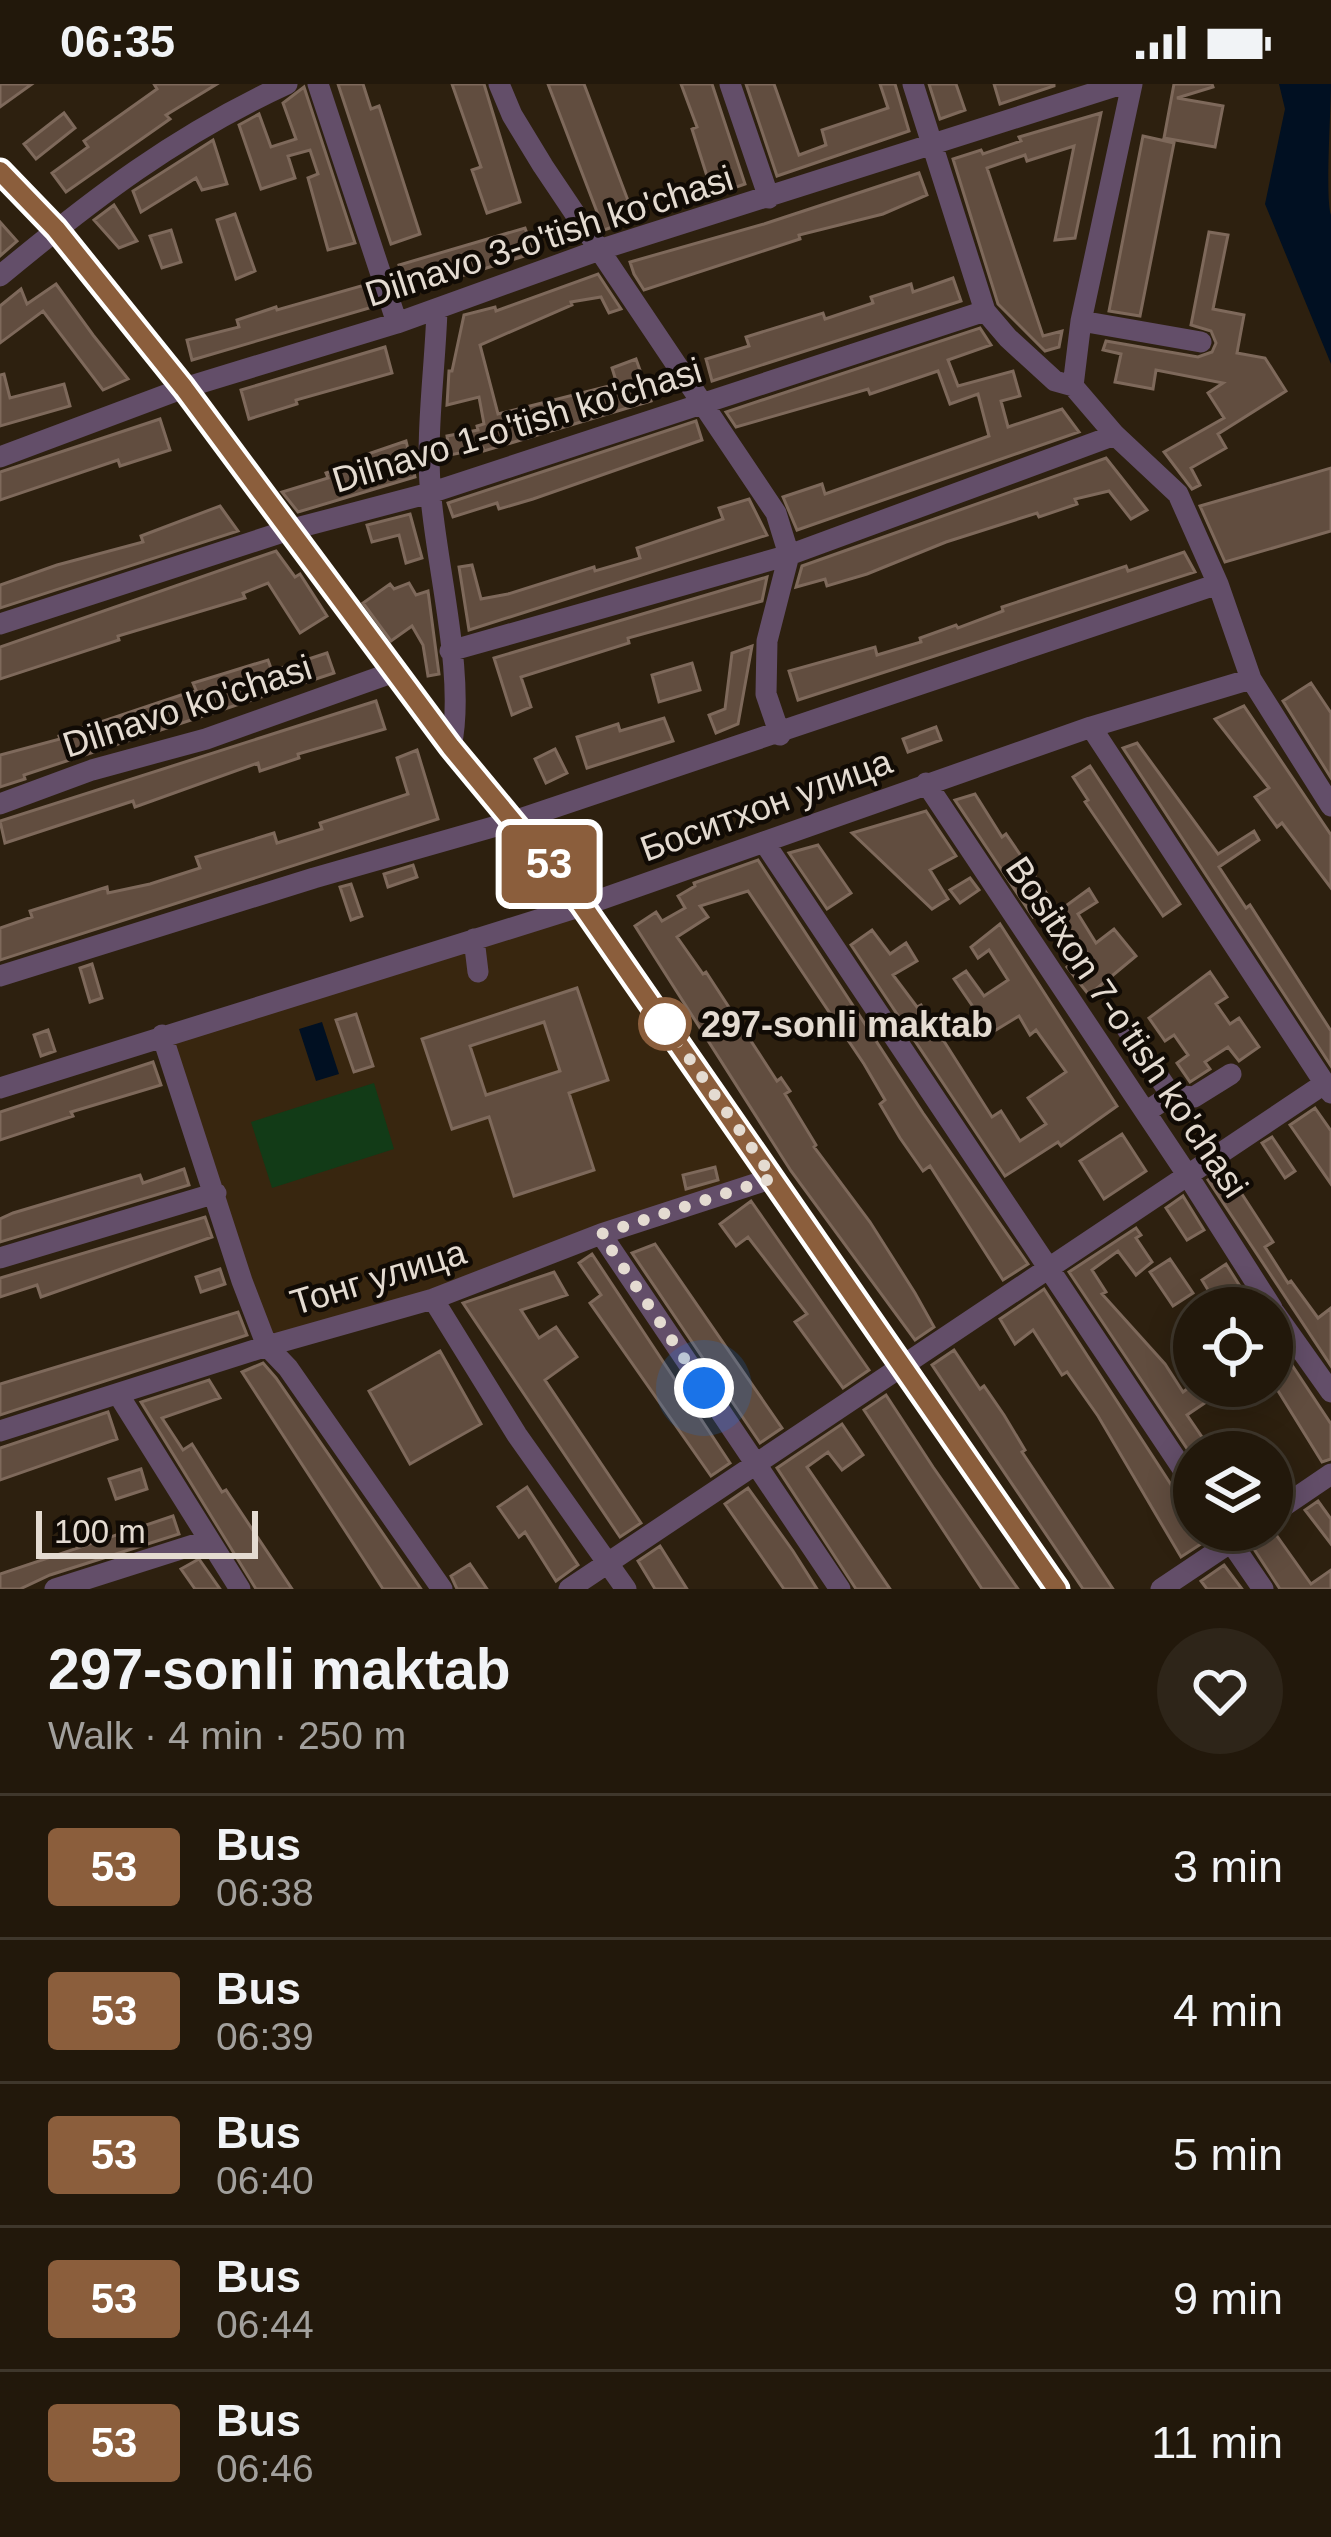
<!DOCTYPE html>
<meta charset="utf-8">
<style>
:root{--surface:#22180b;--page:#2e2519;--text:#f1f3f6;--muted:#a2a09d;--line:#3f372c}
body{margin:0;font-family:Arial,sans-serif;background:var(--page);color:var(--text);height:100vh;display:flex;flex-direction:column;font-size:45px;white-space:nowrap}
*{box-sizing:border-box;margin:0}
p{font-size:39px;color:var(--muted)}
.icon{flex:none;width:66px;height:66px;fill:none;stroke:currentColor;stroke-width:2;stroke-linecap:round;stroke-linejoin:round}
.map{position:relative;height:1505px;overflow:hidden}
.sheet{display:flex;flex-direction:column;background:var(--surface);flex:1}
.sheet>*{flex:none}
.badge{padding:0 24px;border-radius:9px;font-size:42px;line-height:78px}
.buttons{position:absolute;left:1173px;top:1203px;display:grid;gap:24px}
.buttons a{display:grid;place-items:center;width:120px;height:120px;border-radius:50%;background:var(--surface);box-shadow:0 6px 30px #0003,0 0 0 3px var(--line);font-size:60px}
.scale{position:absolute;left:36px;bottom:30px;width:222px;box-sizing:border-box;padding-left:12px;border:6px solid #e4dbd1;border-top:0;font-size:33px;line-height:42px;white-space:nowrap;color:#e4dbd1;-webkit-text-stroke:9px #110b05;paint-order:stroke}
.you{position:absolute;width:60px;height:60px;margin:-30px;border:9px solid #fff;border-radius:50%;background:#1a73e8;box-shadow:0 0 0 18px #1a73e833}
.map>.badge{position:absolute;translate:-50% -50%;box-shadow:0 0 0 6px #fff}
.round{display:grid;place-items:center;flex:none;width:126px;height:126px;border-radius:63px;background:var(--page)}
.summary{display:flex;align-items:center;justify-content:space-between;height:204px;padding:0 48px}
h1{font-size:57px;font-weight:600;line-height:90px}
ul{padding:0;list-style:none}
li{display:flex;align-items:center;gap:36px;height:144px;padding:0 48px;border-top:3px solid var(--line)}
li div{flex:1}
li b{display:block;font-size:45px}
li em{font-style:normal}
li .badge{min-width:132px;font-weight:700;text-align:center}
.status{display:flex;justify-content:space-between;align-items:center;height:84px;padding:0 60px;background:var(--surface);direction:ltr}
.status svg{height:33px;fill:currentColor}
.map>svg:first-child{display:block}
</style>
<div class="status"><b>06:35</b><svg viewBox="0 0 49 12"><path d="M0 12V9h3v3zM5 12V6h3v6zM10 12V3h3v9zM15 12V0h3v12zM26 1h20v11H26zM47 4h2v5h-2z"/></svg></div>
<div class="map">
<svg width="1331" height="1505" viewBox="0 0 1331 1505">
<rect width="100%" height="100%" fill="#2d200f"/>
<path fill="#38260f" d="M582,822L773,1094L267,1262L162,951Z"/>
<path fill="#123b17" d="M374,999L394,1065L272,1104L251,1038Z"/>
<path fill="#011022" d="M1279,0H1331C1331,24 1325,116 1331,131V280L1265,120L1285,25Z
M322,938L339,990L316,997L299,945Z"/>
<path fill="#614d3f" stroke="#7e695b" stroke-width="3" fill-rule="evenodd" d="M0,0H32L0,23Z
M154,0H217L166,31L170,35L66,108L52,89L88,63L84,57L157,5Z
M338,0H363L371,25L379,22L420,150L391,160Z
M452,0H484L520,118L487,129L472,86L481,83Z
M548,0H584L635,135L604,146Z
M681,0H712L745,100L713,111L692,45L697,43Z
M746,0H774L799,71L826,61L822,46L888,24L880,0H895L909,47L777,92Z
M929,0H956L965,26L940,35Z
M994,0H1054V2L1000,20Z
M1174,0H1212L1213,3L1177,14L1223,22L1215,63L1164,54Z
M304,3L355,159L328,166L308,94L318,90L310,66L288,72L295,94L261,105L239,41L259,30L271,63L296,55L283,19Z
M64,29L75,44L36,75L24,60Z
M1101,29L1075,154L1055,156L1074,62L1027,77L1025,71L987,84L1043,252L1062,247L1059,263L1045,267L998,220L953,75L981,66L983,70L1021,57L1019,53Z
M1143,52L1174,59L1140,232L1109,227Z
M213,56L227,100L202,106L196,94L141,128L133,107Z
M919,89L927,111L883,130L799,151L800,155L644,206L634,190L630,178L764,140Z
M114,121L137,157L119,164L94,136Z
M235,130L255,187L236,195L217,136Z
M0,138L17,157L0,172Z
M525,144L534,169L407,209L399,181Z
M171,146L181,178L162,184L150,152Z
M1209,148L1228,151L1213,225L1244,231L1237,269L1265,274L1286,307L1218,350L1226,364L1191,384L1200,401L1192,405L1164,368L1224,334L1208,309L1223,299L1156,286L1153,305L1115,298L1121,270L1103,266L1106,257L1198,273L1212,268L1216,259L1211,247L1191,241Z
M598,190L621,225L609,229L601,213L571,218L572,221L480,261L498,330L617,300L612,284L636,275L651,317L484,367L483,364L450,371L447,352L478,346L477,342L484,340L479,313L447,321L449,287H452L464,231L495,223L496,227Z
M953,194L961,217L712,297L706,275L749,262L746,253L823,229L825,235L873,219L871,213L911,200L913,208Z
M56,200L93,251L128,295L103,306L43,227L0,259V222L21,205L27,220Z
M368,200L376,222L192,276L187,256L239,243L237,236L276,223L277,226Z
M980,244L991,261L948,276L958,302L1013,287L1020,312L1001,317L1008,343L1062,325L1079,348L797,446L783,413L822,400L825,410L989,352L978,310L950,320L938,287L870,310L868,305L736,343L726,328Z
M385,263L392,289L296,316L297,320L249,335L241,306Z
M4,290L10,314L64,300L70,322L0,342V291Z
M160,335L170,366L120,382L118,376L0,416V388Z
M696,337L702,356L533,415L499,425L497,419L453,433L448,419Z
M406,357L415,393L298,428L282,408L328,394L326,389L366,376L365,371Z
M1106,374L1147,426L1131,435L1109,407L1075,415L1077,420L1039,433L1037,429L946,458L867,490L827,502L825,495L796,503L802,482Z
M1331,384V447L1225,478L1200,422Z
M749,415L767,451L469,546L459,483L472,481L481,515L508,510L594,483L595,487L640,474L637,464L723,435L719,424Z
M220,422L238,447L0,524V501L57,481L143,458L141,452Z
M410,430L422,474L406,479L399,451L372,458L367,441Z
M276,467L295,493L300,490L327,532L300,549L268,499L243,509L245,514L118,552L119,556L0,595V563Z
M1184,468L1195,488L798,616L789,587L875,563L877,571L921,558L920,554L956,541L958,544L1003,527L1002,523L1126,482L1128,487Z
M767,493L762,517L628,554L629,559L521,593L531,623L512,631L494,574Z
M409,499L416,511L428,507L439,590L428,592L423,561L412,542L391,557L363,519L390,500L394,505Z
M752,562L738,640L716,649L709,631L725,625L732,569Z
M327,569L334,589L24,691L25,695L0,703V671L60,655L59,652L196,606L193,599L229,588L268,576L272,587Z
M692,579L700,606L659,618L652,591Z
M1311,599L1331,629V694L1283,617Z
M376,617L385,645L298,670L299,674L260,687L258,679L135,723L133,717L5,759L0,737Z
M1244,622L1331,751V804L1282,739L1277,743L1255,713L1269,704L1215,635Z
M664,634L673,657L587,684L577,653L618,640L620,647Z
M936,643L941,656L908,668L903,655Z
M1137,659L1218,770L1254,747L1259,756L1219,783L1246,824L1250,821L1331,947V982L1123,664Z
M555,665L567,689L546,699L535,675Z
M417,666L438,735L0,876V844L32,833L30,827L107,803L108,809L150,800L200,784L196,773L274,749L277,759L322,745L320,739L408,710L397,674Z
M1090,682L1180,820L1163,832L1085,718L1088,716L1073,693Z
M975,710L1002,753L1006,750L1054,820L1033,833L955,716Z
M926,727L956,772L930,786L948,815L932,825L852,749Z
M818,761L851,809L827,825L789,769Z
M758,776L923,1029L1028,1180L1003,1196L930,1082L923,1087L900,1054L880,1020L885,1016L864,980L748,807L700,822L708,833L677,853L703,890L706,888L777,997L781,994L790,1007L785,1010L816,1061L814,1063L870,1138L915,1209L934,1243L915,1256L791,1087L635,842L656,828L662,837L685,824L678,812L695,802L694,799Z
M413,781L417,793L388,803L384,790Z
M970,794L979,806L960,819L950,806Z
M351,800L362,832L351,836L340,803Z
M1089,805L1097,818L1078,830L1096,859L1114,845L1136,872L1089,911L1067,883L1083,870L1056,829Z
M1000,840L1117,1022L1061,1062L1058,1058L1005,1092L851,861L872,846L890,870L906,859L917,877L893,891L917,923L921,921L992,1033L1001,1027L1020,1057L1046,1040L1028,1014L1066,988L1036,946L1030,951L1019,932L991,949L954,895L966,887L984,912L1008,896L989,866L978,874L971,863Z
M92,880L102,914L90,918L80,884Z
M1210,888L1227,913L1216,920L1230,940L1239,934L1259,963L1239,977L1228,963L1205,978L1210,985L1190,998L1177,979L1188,971L1174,951L1165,957L1149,934Z
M577,904L608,996L569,1009L594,1086L514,1112L489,1033L452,1045L422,955ZM544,938L560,987L486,1011L470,962Z
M356,930L373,982L354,988L336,936Z
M48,946L55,967L41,972L34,951Z
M153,978L161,1001L71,1028L73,1032L0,1056V1028Z
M1315,1024L1331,1047V1100L1290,1041Z
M1122,1050L1146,1087L1104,1115L1080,1077Z
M1272,1053L1295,1087L1285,1094L1262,1059Z
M715,1083L718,1096L686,1105L683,1091Z
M1225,1084L1273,1158L1265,1163L1288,1199L1291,1197L1318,1234L1331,1224V1282L1208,1096Z
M184,1085L189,1101L0,1158V1135L13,1129L140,1091L143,1099Z
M1183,1112L1204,1146L1187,1156L1166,1124Z
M751,1117L869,1286L843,1304L795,1238L807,1230L748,1153L736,1162L720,1140Z
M205,1133L212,1153L41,1213L37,1201L0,1213V1194Z
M1136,1144L1141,1151L1136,1154L1152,1178L1136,1191L1118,1167L1092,1186L1106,1208L1102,1210L1165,1280L1183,1308L1191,1302H1230L1187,1331L1204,1356L1200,1359L1206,1368H1194V1375L1069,1188Z
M655,1160L782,1344L760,1359L632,1169Z
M592,1170L730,1379L711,1392L590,1219L601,1211L579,1179Z
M1170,1175L1193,1209L1173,1222L1150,1188Z
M1226,1180L1250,1218L1241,1224H1219L1202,1196Z
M220,1185L225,1200L201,1208L196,1193Z
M554,1188L567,1211L521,1226L539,1254L556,1243L577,1273L545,1296L641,1439L620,1453L463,1219Z
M1044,1205L1194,1436V1446H1201L1207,1456L1181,1473L1098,1332L1067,1288L1062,1291L1033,1246L1015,1260L1000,1235Z
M238,1228L247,1251L0,1331V1300Z
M1272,1251L1331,1340V1375L1322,1378L1272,1297Z
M954,1266L980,1305L984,1302L1004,1331L1025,1366L1022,1368L1113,1505H1083L954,1314L932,1281Z
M440,1267L481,1340L410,1380L369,1307Z
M263,1279L276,1294L421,1505H383L242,1288Z
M209,1296L220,1314L162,1334L183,1366L192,1360L222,1408L226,1406L292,1505H256L141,1318Z
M886,1311L933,1383L1018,1505H982L864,1326Z
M108,1328L117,1355L0,1396V1364Z
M842,1340L863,1371L842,1386L828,1368L807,1383L890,1505H856L777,1384Z
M141,1385L147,1405L116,1415L109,1395Z
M527,1403L578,1481L556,1497L525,1448L519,1453L498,1423Z
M748,1404L793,1467L817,1505H784L725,1420Z
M1318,1417L1331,1435V1460L1305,1426Z
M173,1432L179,1450L50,1491L20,1505H0V1490Z
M1272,1445L1311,1500L1331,1486V1505H1280L1252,1462Z
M660,1462L687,1505H655L638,1477Z
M199,1475L220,1505H195L181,1485Z
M470,1480L487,1505H457L451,1492Z
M1224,1481L1242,1505H1207L1201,1497Z"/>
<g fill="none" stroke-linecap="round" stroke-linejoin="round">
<path stroke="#634e69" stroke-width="21" d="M318,0L397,239
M499,0L512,31L543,82L776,429L789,471L767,557L766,610L780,651
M730,0L769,114
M913,0L985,227L1008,254L1055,297L1073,302L1115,351L1178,410L1218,500L1251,595L1331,722
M0,87L56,145L184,304L451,663L582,822L1057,1505
M0,192C94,114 176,51 287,0
M437,226C435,287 425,352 431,413C437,485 466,594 451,663
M1081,237L1201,258
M1073,302L1081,237L1132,0
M0,373L184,304L397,239L602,165L1122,0
M0,540L289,446L430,409L985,227
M450,567L789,471L1115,351
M1091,643L1331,1009
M926,699L1188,1092L1272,1224
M0,720L92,686L206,655L394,588
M764,758L1194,1402
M474,855L478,888
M0,892L314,794L514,737L1218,500
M1127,945L1171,1011
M162,951L242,1197L267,1262L288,1284L442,1505
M0,1004L582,822L1091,643L1251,595
M1146,1028L1171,1011L1194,1013L1231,990
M601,1150L840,1505
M0,1174L216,1109
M433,1215L517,1351L626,1505
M1272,1225L1331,1308
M118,1310L240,1505
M0,1347L267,1262L433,1215L601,1150L773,1094
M1272,1430L1331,1390
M1226,1451L1263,1505
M55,1505L209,1456
M569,1505L1324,1000
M1161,1505L1249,1446"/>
</g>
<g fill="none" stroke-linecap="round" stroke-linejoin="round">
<defs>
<path id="line" d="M0,87L56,145L184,304L451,663L582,821L1057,1505"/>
</defs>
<use href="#line" stroke="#fff" stroke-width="27"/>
<use href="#line" stroke="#8b5e3c" stroke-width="18"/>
<path stroke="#e4dbd1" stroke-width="12" stroke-dasharray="0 21.6" d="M665,940L773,1094L601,1150L704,1304"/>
</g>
<circle fill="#fff" stroke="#8b5e3c" stroke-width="6" cx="665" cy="940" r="24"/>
<g text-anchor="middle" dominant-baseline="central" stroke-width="9" stroke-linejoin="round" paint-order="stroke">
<g font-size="36" fill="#e4dbd1" stroke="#110b05">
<text transform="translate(549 152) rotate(-18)">Dilnavo 3-o'tish ko'chasi</text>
<text transform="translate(517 341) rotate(-17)">Dilnavo 1-o'tish ko'chasi</text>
<text transform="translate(187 622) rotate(-18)">Dilnavo ko'chasi</text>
<text transform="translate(766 721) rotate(-20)">Боситхон улица</text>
<text transform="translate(1127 943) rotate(56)">Bositxon 7-o'tish ko'chasi</text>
<text transform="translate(378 1193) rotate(-17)">Тонг улица</text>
</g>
<g font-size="36" font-weight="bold" fill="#e4dbd1" stroke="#110b05" text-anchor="start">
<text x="701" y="940">297-sonli maktab</text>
</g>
</g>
</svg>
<div class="buttons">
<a><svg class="icon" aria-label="locate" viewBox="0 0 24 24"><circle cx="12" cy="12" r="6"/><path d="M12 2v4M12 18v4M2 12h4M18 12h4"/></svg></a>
<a><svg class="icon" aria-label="layers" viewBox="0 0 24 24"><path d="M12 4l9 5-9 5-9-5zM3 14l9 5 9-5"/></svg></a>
</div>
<div class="scale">100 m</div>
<div class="you" style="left:704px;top:1304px"></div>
<b class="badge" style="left:549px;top:780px;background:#8b5e3c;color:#fff">53</b>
</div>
<section class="sheet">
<div class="summary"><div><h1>297-sonli maktab</h1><p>Walk · 4 min · 250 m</p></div><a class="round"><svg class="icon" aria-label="heart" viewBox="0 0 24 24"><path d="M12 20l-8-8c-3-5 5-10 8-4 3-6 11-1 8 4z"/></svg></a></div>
<ul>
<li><span class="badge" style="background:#8b5e3c;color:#fff">53</span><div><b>Bus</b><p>06:38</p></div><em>3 min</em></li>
<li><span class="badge" style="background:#8b5e3c;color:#fff">53</span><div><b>Bus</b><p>06:39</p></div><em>4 min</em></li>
<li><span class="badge" style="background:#8b5e3c;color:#fff">53</span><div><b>Bus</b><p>06:40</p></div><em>5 min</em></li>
<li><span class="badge" style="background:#8b5e3c;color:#fff">53</span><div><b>Bus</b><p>06:44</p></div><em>9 min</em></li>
<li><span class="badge" style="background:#8b5e3c;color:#fff">53</span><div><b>Bus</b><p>06:46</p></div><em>11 min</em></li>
</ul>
</section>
